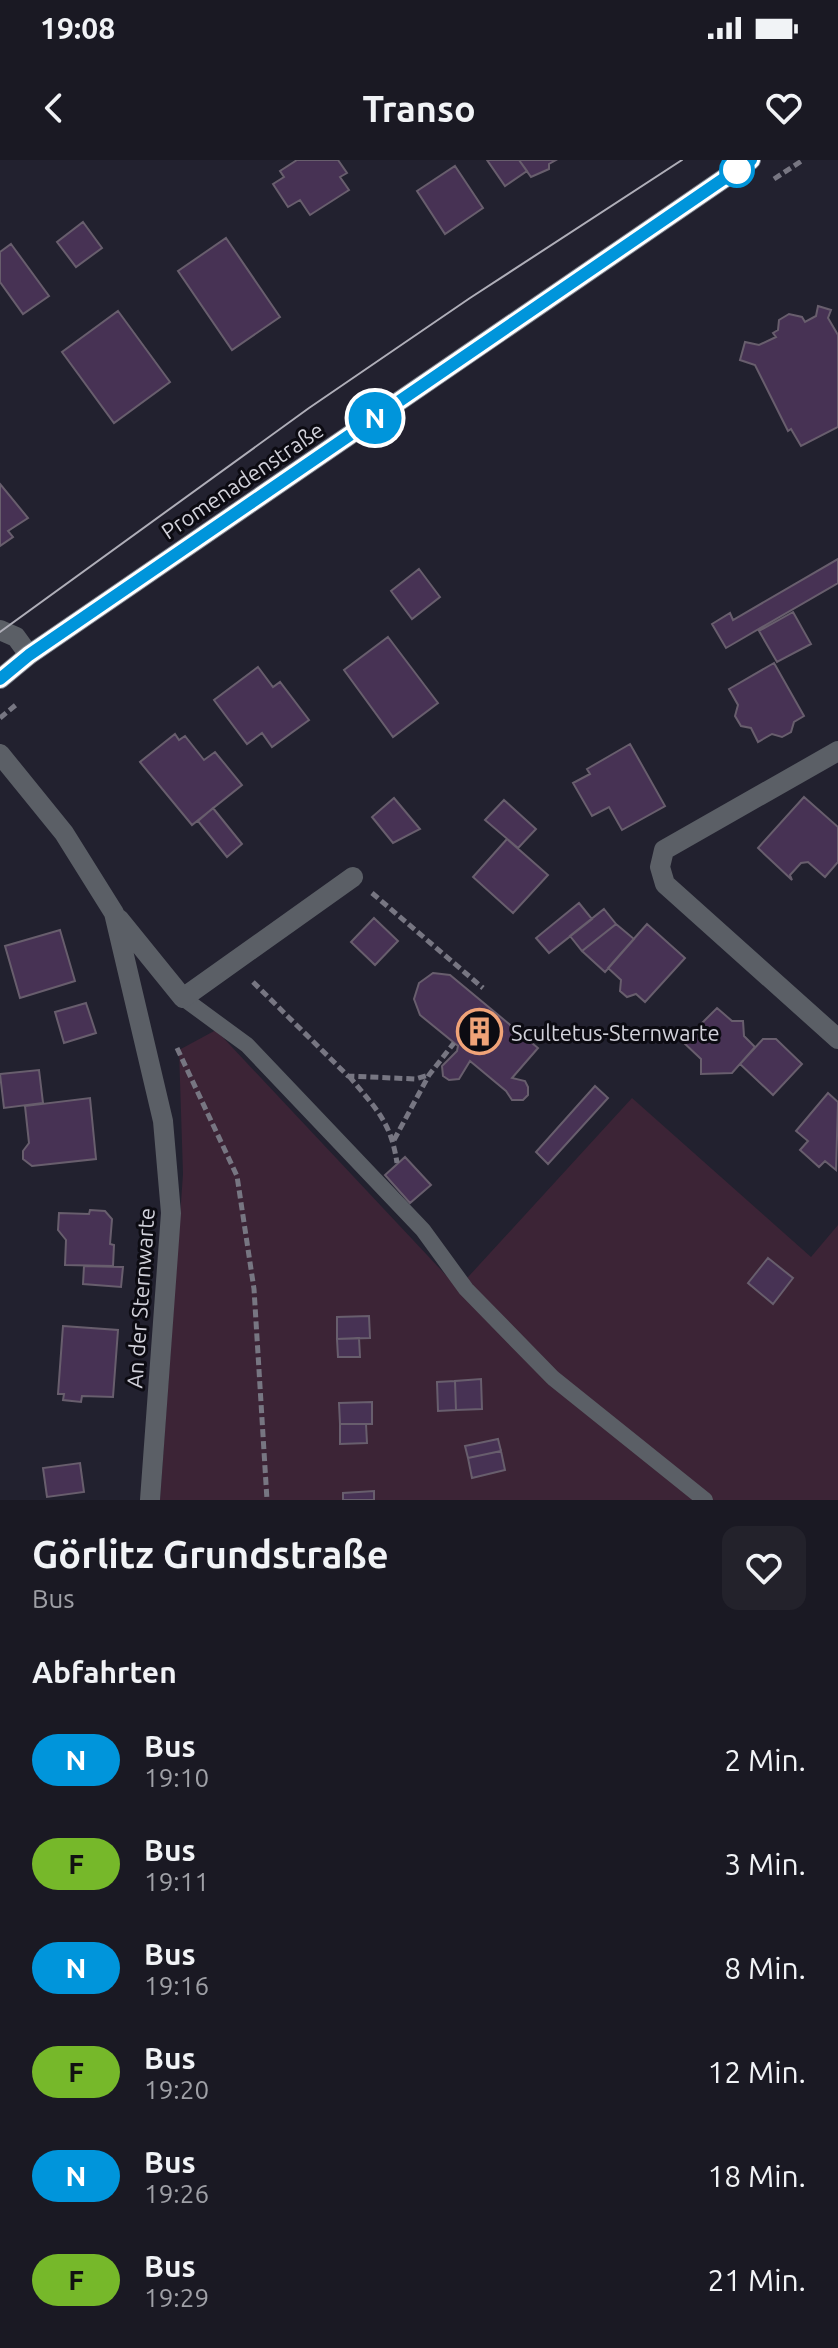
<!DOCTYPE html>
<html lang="de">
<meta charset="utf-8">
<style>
:root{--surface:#1a1923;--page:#23222b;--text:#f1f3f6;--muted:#9fa0a6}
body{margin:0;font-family:Ubuntu,sans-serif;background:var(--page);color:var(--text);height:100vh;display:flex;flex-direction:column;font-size:30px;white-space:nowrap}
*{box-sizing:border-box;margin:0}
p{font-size:26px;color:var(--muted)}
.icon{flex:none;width:44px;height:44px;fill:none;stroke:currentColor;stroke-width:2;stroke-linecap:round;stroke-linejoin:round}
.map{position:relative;height:1340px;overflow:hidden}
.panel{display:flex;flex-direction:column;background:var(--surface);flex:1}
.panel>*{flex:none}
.badge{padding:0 16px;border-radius:26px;font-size:28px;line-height:52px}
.map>.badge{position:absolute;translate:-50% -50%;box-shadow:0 0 0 4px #fff}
h2{padding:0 32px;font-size:30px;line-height:72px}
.round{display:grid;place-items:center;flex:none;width:84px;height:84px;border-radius:16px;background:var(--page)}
.overview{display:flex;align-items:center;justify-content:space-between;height:136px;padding:0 32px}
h1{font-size:38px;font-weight:700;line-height:60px}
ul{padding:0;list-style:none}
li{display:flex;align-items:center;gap:24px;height:104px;padding:0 32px}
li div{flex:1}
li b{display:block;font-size:30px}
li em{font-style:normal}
li .badge{min-width:88px;font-weight:700;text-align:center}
.status{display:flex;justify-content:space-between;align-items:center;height:56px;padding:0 40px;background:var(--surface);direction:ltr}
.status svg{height:22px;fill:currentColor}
header{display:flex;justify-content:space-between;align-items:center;height:104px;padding:0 32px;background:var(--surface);font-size:36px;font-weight:700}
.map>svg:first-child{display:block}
</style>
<div class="status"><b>19:08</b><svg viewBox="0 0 49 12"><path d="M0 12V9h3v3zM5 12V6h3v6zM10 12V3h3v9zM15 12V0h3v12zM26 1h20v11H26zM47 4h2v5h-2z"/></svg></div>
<header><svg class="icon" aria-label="back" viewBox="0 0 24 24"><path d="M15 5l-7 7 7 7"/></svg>Transo<svg class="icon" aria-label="heart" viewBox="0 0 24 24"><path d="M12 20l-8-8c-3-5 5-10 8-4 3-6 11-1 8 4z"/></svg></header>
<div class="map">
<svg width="838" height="1340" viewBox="0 0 838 1340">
<rect width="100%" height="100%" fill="#22212f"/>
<path fill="#3c2436" d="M216,870L458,1128L632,938L811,1097L838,1065V1340H160L183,1014L179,890Z"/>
<path fill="#473254" stroke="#685e6d" stroke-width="2" d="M297,0H338L347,13L340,17L349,30L310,55L300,40L288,47L273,24L284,17L280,11Z
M487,0H519L527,11L505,26Z
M519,0H556L549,4V9L531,17Z
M455,6L483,48L445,74L417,31Z
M83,62L102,88L76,107L57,82Z
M226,78L280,157L232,190L178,111Z
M11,84L49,136L23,154L0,122V92Z
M818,146L831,150L828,158L838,175V267L801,286L791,269L788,271L755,205L740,200L745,182L759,185L776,177L773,173L778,170L779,160L789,154L802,157L805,162L816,156Z
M118,151L170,222L114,263L62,192Z
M0,324L28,358L8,371L13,377L0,386Z
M838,399V423L726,488L712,464L730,453L733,460Z
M419,409L440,437L412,459L391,431Z
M793,452L811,484L777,502L759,471Z
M388,477L438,543L393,577L344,510Z
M774,503L804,556L794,562L791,572L782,577L772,574L758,582L751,568L741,566L735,556L738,545L729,529Z
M258,507L273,527L280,522L309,560L272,587L262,573L247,584L214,540Z
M175,574L179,580L185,576L204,600L215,592L242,625L192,665L140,602Z
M630,584L665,646L622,670L609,647L592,656L573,623L590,614L587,609Z
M804,637L838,667V702L825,717L808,702L801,703L790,715L792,720L758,688Z
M394,638L420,669L393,683L372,657Z
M504,640L536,669L518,688L485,660Z
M213,648L242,684L227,697L198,661Z
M507,679L548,715L513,753L473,717Z
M579,743L592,759L549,793L536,778Z
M604,749L616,764L582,791L570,776Z
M374,758L398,781L375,805L351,782Z
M616,764L634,779L605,812L582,791Z
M647,764L685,798L645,842L636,834L627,837L620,831L621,820L608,808Z
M60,770L75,821L20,838L5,786Z
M433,813L450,815L538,888L512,918L525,921L528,927V935L523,940H512L506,931L470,901L459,919L449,920L443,916L442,906L457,891L458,886L420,855L414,839L419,823Z
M86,843L96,873L64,883L55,852Z
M717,848L732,861H743L744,876L755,887L732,913L701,914V899L683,882Z
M763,879H776L802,904L773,935L740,904Z
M39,910L43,943L4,948L0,914Z
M595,926L608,938L548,1004L536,992Z
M828,933L838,942L836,1010L825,1001L819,1007L800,990L808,981L796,971Z
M90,938L96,999L32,1006L23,999V991L29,983L25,946Z
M405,997L431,1025L410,1043L385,1015Z
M90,1050L105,1051L112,1059L110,1084L114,1085L113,1106L65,1105L66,1080L58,1070L59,1053L89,1054Z
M768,1098L793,1118L773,1144L748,1123Z
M84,1106L123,1107L121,1127L83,1124Z
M369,1156L370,1178L337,1179V1157Z
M63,1166L118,1170L113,1237L82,1236L81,1242L63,1240L64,1234H58Z
M359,1178L360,1197H338L337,1179Z
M481,1219L482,1249L456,1250L455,1221Z
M455,1221L456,1250L438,1251L437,1222Z
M372,1242V1264H340L339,1243Z
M340,1264H366L367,1283L340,1284Z
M498,1279L501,1291L468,1298L465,1286Z
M501,1291L505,1310L472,1318L468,1298Z
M80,1303L84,1332L47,1337L43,1308Z
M374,1331V1340H343V1333Z"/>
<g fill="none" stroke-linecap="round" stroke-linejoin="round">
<path stroke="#777682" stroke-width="5" stroke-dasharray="8 4" stroke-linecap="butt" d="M774,19L803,0
M0,558L17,544
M372,733L483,828
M253,822L348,916L415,919L429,915
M177,888L237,1016L254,1129L267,1340
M349,916C375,948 391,961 397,1003
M394,980L429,915L454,883"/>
<path stroke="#5b5f66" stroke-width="16" d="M183,838L247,885L423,1070L466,1129L553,1218L705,1340"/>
<path stroke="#5b5f66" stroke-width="20" d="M0,470L16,477L29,495
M838,591L664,690L660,707L665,724L838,879
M0,594L64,673L114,753L163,961L171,1053L150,1340
M119,759L183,838L353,717"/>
<path stroke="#7b818c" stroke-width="20" d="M0,519L29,495L751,0"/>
<path stroke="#afaeb8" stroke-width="2" d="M0,472L309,248L470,138L682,0"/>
</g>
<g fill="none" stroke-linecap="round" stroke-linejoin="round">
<defs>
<path id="line" d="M0,519L29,495L751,0"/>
</defs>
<use href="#line" stroke="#fff" stroke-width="18"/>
<use href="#line" stroke="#0095db" stroke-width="12"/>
</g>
<defs>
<symbol id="building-ring" viewBox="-11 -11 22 22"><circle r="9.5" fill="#0c0b12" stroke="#f0a378" stroke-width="1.5"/><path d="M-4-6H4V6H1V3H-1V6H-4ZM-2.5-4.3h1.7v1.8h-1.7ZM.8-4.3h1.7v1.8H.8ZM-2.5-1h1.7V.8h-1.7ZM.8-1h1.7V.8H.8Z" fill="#f0a378"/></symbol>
</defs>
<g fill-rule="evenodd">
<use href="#building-ring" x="454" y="846" width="51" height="51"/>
</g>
<circle fill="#fff" stroke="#0095db" stroke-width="4" cx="737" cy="10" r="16"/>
<g text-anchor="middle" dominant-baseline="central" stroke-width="6" stroke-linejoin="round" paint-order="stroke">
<g font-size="22" fill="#d1d1da" stroke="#0c0b12">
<text transform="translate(242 320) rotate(-34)">Promenadenstraße</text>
<text transform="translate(140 1138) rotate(-86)">An der Sternwarte</text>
</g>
<g font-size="22" fill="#d1d1da" stroke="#0c0b12" text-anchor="start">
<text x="511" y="872">Scultetus-Sternwarte</text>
</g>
</g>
</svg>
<b class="badge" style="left:375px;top:258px;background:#0095db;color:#fff">N</b>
</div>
<section class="panel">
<div class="overview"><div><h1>Görlitz Grundstraße</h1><p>Bus</p></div><a class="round"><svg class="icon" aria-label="heart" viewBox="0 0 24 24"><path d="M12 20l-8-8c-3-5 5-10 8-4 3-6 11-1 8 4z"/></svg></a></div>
<h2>Abfahrten</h2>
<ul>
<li><span class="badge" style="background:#0095db;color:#fff">N</span><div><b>Bus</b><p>19:10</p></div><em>2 Min.</em></li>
<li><span class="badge" style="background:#76b82a;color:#111">F</span><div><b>Bus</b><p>19:11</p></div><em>3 Min.</em></li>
<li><span class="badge" style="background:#0095db;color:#fff">N</span><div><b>Bus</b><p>19:16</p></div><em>8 Min.</em></li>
<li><span class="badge" style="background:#76b82a;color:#111">F</span><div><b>Bus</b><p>19:20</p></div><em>12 Min.</em></li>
<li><span class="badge" style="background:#0095db;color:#fff">N</span><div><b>Bus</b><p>19:26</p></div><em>18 Min.</em></li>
<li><span class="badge" style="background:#76b82a;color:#111">F</span><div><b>Bus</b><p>19:29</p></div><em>21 Min.</em></li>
</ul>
</section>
